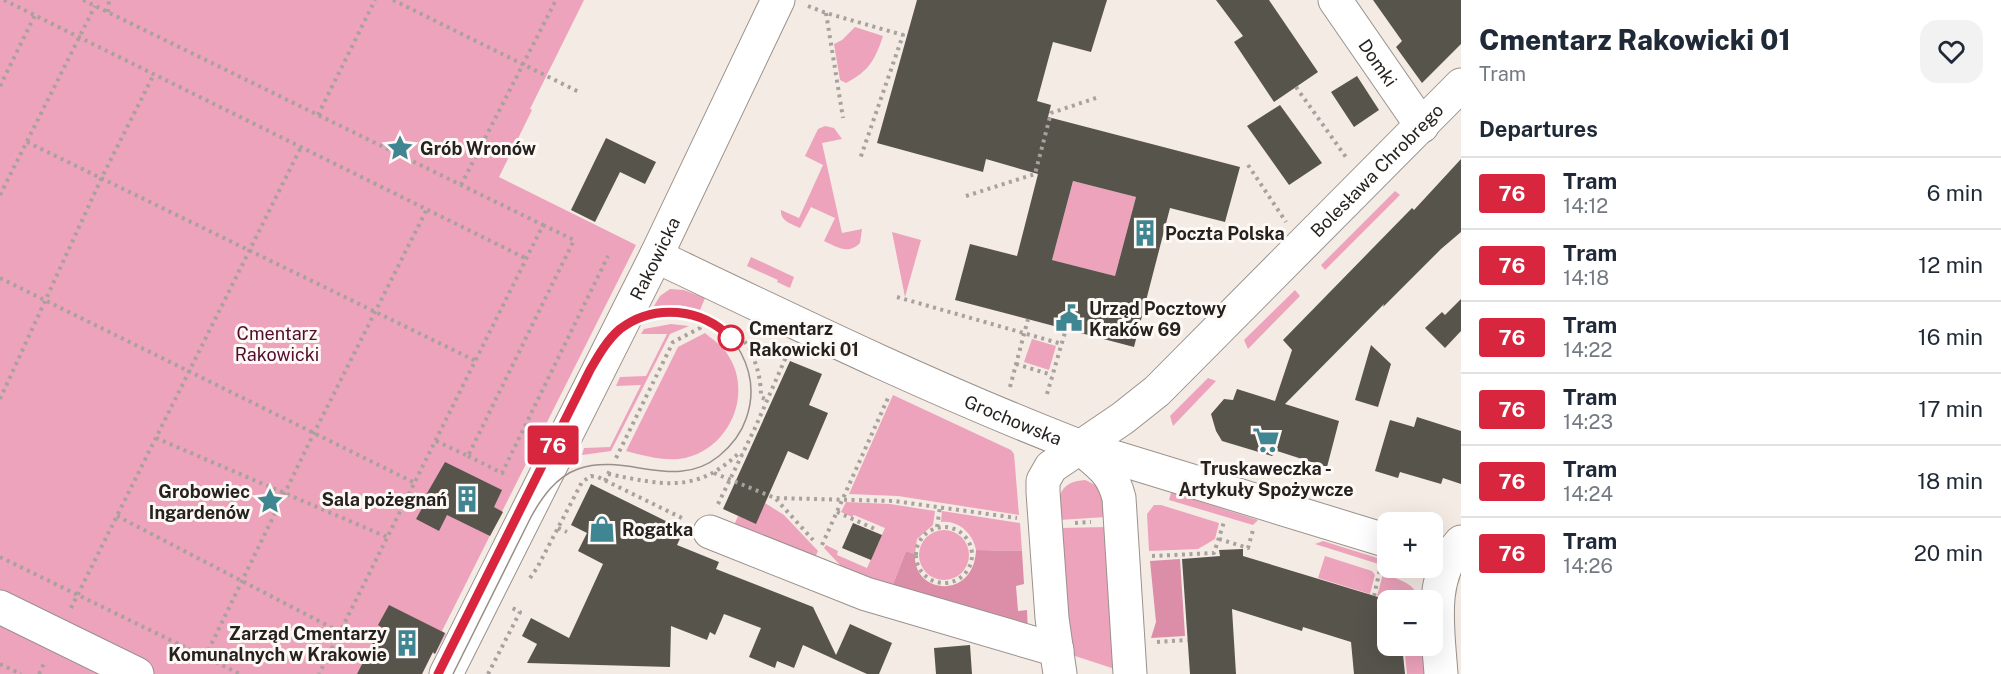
<!DOCTYPE html>
<meta charset="utf-8">
<style>
:root{--surface:#fff;--page:#f2f2f3;--text:#1f2937;--muted:#747a83;--line:#e0e1e3}
body{margin:0;font-family:"Public Sans",sans-serif;background:var(--page);color:var(--text);height:100vh;display:flex;flex-direction:column;font-size:22px;white-space:nowrap}
*{box-sizing:border-box;margin:0}
p{font-size:20px;color:var(--muted)}
.icon{flex:none;width:33px;height:33px;fill:none;stroke:currentColor;stroke-width:2;stroke-linecap:round;stroke-linejoin:round}
.map{position:relative;flex:1;overflow:hidden}
.details{display:flex;flex-direction:column;background:var(--surface);width:540px}
.details>*{flex:none}
.badge{padding:0 12px;border-radius:4px;font-size:21px;line-height:39px}
.controls{position:absolute;left:1377px;top:512px;display:grid;gap:12px}
.controls a{display:grid;place-items:center;width:66px;height:66px;border-radius:12px;background:var(--surface);box-shadow:0 6px 24px #0002;font-size:30px}
.map>.badge{position:absolute;translate:-50% -50%;box-shadow:0 0 0 3px #fff}
h2{padding:0 18px;font-size:22px;line-height:54px}
.round{display:grid;place-items:center;flex:none;width:63px;height:63px;border-radius:18px;background:var(--page)}
.headline{display:flex;align-items:center;justify-content:space-between;height:102px;padding:0 18px}
h1{font-size:28px;font-weight:800;line-height:45px}
ul{padding:0;list-style:none}
li{display:flex;align-items:center;gap:18px;height:72px;padding:0 18px;border-top:2px solid var(--line)}
li div{flex:1}
li b{display:block;font-size:22px}
li em{font-style:normal}
li .badge{min-width:66px;font-weight:700;text-align:center}
main{display:flex;flex:1;min-height:0}
.map>svg:first-child{display:block}
</style>
<main>
<div class="map">
<svg width="1461" height="674" viewBox="0 0 1461 674">
<rect width="100%" height="100%" fill="#f4ebe4"/>
<path fill="#eda3bc" d="M0,0H584L530,109L532,110L499,177L636,245L442,631L446,634L435,654L432,653L422,674H0Z
M855,27L883,36C875,60 869,71 846,83L840,80L834,44L842,40Z
M825,126L834,128L842,139L822,143L842,233L862,229L860,243C848,255 837,247 824,241L835,218L811,207L800,228C791,224 780,221 781,210L799,218L823,165L805,156L818,129Z
M1073,181L1136,197L1115,276L1052,260Z
M1395,191L1400,195L1325,270L1321,265Z
M892,232L921,240L905,297Z
M751,257L794,277L790,288L777,282L778,280L747,266Z
M670,289L684,290L705,298L700,310L679,305L654,306L660,296Z
M1295,290L1300,296L1248,349L1244,340Z
M671,324L689,326L670,334L611,451L582,455L584,448L610,447L641,385L616,386L620,377L646,376L667,334H641L644,329Z
M705,333C712,339 720,344 726,352C754,390 732,447 685,458C666,462 645,456 626,451L678,347Z
M1032,339L1056,346L1049,370L1024,362Z
M1208,378L1216,381L1173,426L1170,416Z
M893,395L1011,450L1014,454L1019,515L898,496L849,494Z
M1085,480C1105,488 1103,498 1106,517L1059,520C1057,498 1058,482 1085,480Z
M1171,493H1173L1258,520L1253,525L1169,500Z
M846,502L890,504L935,511L933,525L917,539L915,554L906,551L890,592L858,584L824,548L826,545L838,551L837,555L867,568L885,528L854,515L852,517L841,512Z
M765,503L784,515L818,551L813,562L732,530L738,516L756,523Z
M1154,505H1161L1219,523L1215,539L1198,549L1149,551L1147,514Z
M942,511L1020,523L1022,551L976,550C973,533 958,520 941,522Z
M1107,527L1118,670L1069,654L1059,528Z
M919 555a25 25 0 1 1 50 0a25 25 0 1 1-50 0Z
M1323,541L1387,561L1388,567L1315,544Z
M1325,556L1372,571L1375,575L1370,594L1318,578Z
M1383,574C1397,579 1417,583 1418,600H1390L1377,596Z
M1404,645H1422L1424,674H1407Z"/>
<path fill="#dc8ea9" d="M976,550L1022,551L1024,584L1016,586L1018,611L1027,610L1028,634L890,592L906,551L915,554C912,594 974,601 976,550Z
M1180,559L1185,636L1151,638L1156,622L1150,561Z"/>
<path fill="#57544c" fill-rule="evenodd" d="M917,0H1107L1091,52L1053,42L1037,101L1051,105L1048,117L1240,167L1225,222L1170,208L1134,347L955,300L970,244L1017,256L1038,174L986,159L983,172L877,143ZM1073,181L1136,197L1115,276L1052,260Z
M1216,0H1269L1318,72L1274,102L1234,42L1243,36Z
M1373,0H1461V44L1422,83L1396,47L1402,41Z
M1357,76L1379,110L1354,127L1331,92Z
M1280,105L1322,163L1289,185L1247,126Z
M606,138L656,162L645,184L620,172L595,222L571,210Z
M1461,159V232L1441,249L1383,307L1384,304L1285,404L1339,421L1327,467L1277,451L1272,456L1222,441L1216,431L1211,414L1224,399L1233,400L1237,389L1275,401L1292,350L1283,340L1412,208L1414,210Z
M1461,299V331L1445,348L1425,328L1442,312L1445,315Z
M1371,345L1391,364L1378,407L1355,400Z
M790,361L822,374L809,405L828,413L808,460L788,451L756,524L723,509Z
M1417,417L1461,431V484L1443,478L1441,484L1400,472L1398,478L1375,471L1390,420L1414,427Z
M445,462L502,490L494,507L503,512L490,536L447,515L439,531L416,519L425,503L422,502Z
M591,484L684,530L677,545L719,562L716,569L813,607L836,655L850,624L892,643L879,674H867L803,645L794,668L777,661L775,668L749,657L761,628L724,614L715,635L710,632L707,640L671,626L670,667L527,663L537,644L522,636L531,618L569,638L603,564L578,551L587,533L571,525Z
M853,523L882,535L871,560L842,548Z
M1243,549V556L1388,600V645H1402L1405,674H1354L1351,642L1303,627L1302,631L1232,609L1236,674H1190L1182,559L1220,556L1219,550Z
M389,605L445,633L435,654L433,652L422,674H357L381,627L378,625Z
M970,645L972,674H936L934,648Z"/>
<g fill="none" stroke-linecap="round" stroke-linejoin="round">
<defs>
<g id="minor">
<path id="s1" d="M1335,0L1422,126"/>
<path id="s2" d="M656,256C796,323 936,391 1081,447L1388,541"/>
<path d="M1084,451C1102,466 1113,474 1119,498L1130,674"/>
<path d="M710,532L866,594L1057,650"/>
<path d="M0,607L137,674"/>
<path id="s3" d="M446,674L656,256L778,0"/>
<path id="s4" d="M1060,674L1052,618L1043,492V481L1051,467L1123,418L1157,391L1461,85"/>
<path d="M1441,674C1438,629 1428,578 1461,542"/>
</g>
</defs>
<use href="#minor" stroke="#9a918b" stroke-width="35"/>
<path stroke="#a8a19c" stroke-width="4" stroke-dasharray="3 4.5" stroke-linecap="butt" d="M4,0L527,259
M83,0L543,225L319,674
M393,0L581,93
M808,6L826,13L903,35L860,159
M108,12L109,0
M826,13L843,118
M0,86L35,15
M1296,87L1348,160
M318,115L375,0
M27,142L476,361
M1248,165L1286,222
M461,185L556,0
M0,195L95,6
M966,196L1035,174L1051,113L1096,98
M0,278L415,483
M897,297L1062,344
M736,329C752,350 761,370 761,397L767,400
M1016,364L1052,375
M1010,387L1028,319
M1047,394L1066,329
M0,399L102,177L154,74
M156,438L387,537
M436,441L468,456L574,240L543,225
M468,456L502,473L608,256
M616,458L673,342L700,328L707,313
M714,473L775,498L894,501L1017,518
M608,474C661,484 695,495 739,453L742,455
M605,481L610,470
M776,499L813,540
M718,504L755,428L789,350
M837,512L875,529
M117,516L340,632
M1075,523L1091,522
M916 555a28 28 0 1 1 56 0a28 28 0 1 1-56 0Z
M937,527L940,507
M558,528L567,532
M1219,539L1248,548L1253,530
M822,545L888,398
M1152,556L1214,553L1224,522
M0,557L240,674
M530,578L537,568L582,482L591,476L598,477L684,519
M1374,596L1380,569
M71,608L301,147
M1157,642L1188,640
M205,657L314,433L427,209
M0,664L21,674
M39,674L45,661
M488,674L520,612L510,607"/>
<use href="#minor" stroke="#fff" stroke-width="33"/>
<path stroke="#97908b" stroke-width="1.5" d="M438,674L590,370C612,330 643,300 693,314C713,320 731,334 741,353C752,374 754,397 746,419C741,434 731,446 719,456C675,492 627,452 578,469C556,477 542,497 531,517L453,674"/>
</g>
<g fill="none" stroke-linecap="round" stroke-linejoin="round">
<defs>
<path id="line" d="M438,674L590,370C598,356 607,340 620,329C654,303 702,308 731,338"/>
</defs>
<use href="#line" stroke="#fff" stroke-width="14"/>
<use href="#line" stroke="#d7263d" stroke-width="9"/>
</g>
<defs>
<symbol id="sight-bare" viewBox="-9 -9 18 18"><path d="M0-6L1.8-2.2L6-1.7L2.9 1.2L3.7 5.4L0 3.3L-3.7 5.4L-2.9 1.2L-6-1.7L-1.8-2.2Z" fill="#408592" stroke="#fef9f5" stroke-width="2.5" paint-order="stroke"/></symbol>
<symbol id="building-bare" viewBox="-9 -9 18 18"><path d="M-4-6H4V6H1V3H-1V6H-4ZM-2.5-4.3h1.7v1.8h-1.7ZM.8-4.3h1.7v1.8H.8ZM-2.5-1h1.7V.8h-1.7ZM.8-1h1.7V.8H.8Z" fill="#408592" stroke="#fef9f5" stroke-width="2.5" paint-order="stroke"/></symbol>
<symbol id="civic-bare" viewBox="-9 -9 18 18"><path d="M-.6-6.5H3V-4.5H.6V-3L4-1V1h2V6H-6V1h2V-1L-.6-3ZM-1.2 2.5V6h2.4V2.5Z" fill="#408592" stroke="#fef9f5" stroke-width="2.5" paint-order="stroke"/></symbol>
<symbol id="supermarket-bare" viewBox="-9 -9 18 18"><path d="M-6-5.5h2.5l.6 2H6L4.5 2H-2.5L-4.4-4H-6ZM-1.5 3.2a1.3 1.3 0 1 0 .1 0ZM3 3.2a1.3 1.3 0 1 0 .1 0Z" fill="#408592" stroke="#fef9f5" stroke-width="2.5" paint-order="stroke"/></symbol>
<symbol id="shop-bare" viewBox="-9 -9 18 18"><path d="M-5-2.5h2.3a2.7 3.5 0 0 1 5.4 0H5L5.5 6h-11ZM-1.5-2.5h3a1.5 2.3 0 0 0-3 0Z" fill="#408592" stroke="#fef9f5" stroke-width="2.5" paint-order="stroke"/></symbol>
</defs>
<g fill-rule="evenodd">
<use href="#sight-bare" x="381" y="129" width="38" height="38"/>
<use href="#building-bare" x="1126" y="214" width="38" height="38"/>
<use href="#civic-bare" x="1050" y="299" width="38" height="38"/>
<use href="#supermarket-bare" x="1247" y="421" width="38" height="38"/>
<use href="#building-bare" x="448" y="480" width="38" height="38"/>
<use href="#sight-bare" x="251" y="482" width="38" height="38"/>
<use href="#shop-bare" x="583" y="510" width="38" height="38"/>
<use href="#building-bare" x="388" y="624" width="38" height="38"/>
</g>
<circle fill="#fff" stroke="#d7263d" stroke-width="3" cx="731" cy="338" r="12"/>
<g text-anchor="middle" dominant-baseline="central" stroke-width="6" stroke-linejoin="round" paint-order="stroke">
<g font-size="18" fill="#262220" stroke="#fef9f5">
<text stroke="none"><textPath href="#s1" startOffset="76">Domki</textPath></text>
<text stroke="none"><textPath href="#s4" startOffset="652">Bolesława Chrobrego</textPath></text>
<text stroke="none"><textPath href="#s3" startOffset="465">Rakowicka</textPath></text>
<text stroke="none"><textPath href="#s2" startOffset="393">Grochowska</textPath></text>
</g>
<g font-size="18" font-weight="bold" fill="#262220" stroke="#fef9f5" text-anchor="start">
<text x="420" y="148">Grób Wronów</text>
<text x="1165" y="233">Poczta Polska</text>
<text x="1089" y="308">Urząd Pocztowy<tspan x="1089" dy="21">Kraków 69</tspan></text>
<text x="1266" y="468" text-anchor="middle">Truskaweczka -<tspan x="1266" dy="21">Artykuły Spożywcze</tspan></text>
<text x="250" y="491" text-anchor="end">Grobowiec<tspan x="250" dy="21">Ingardenów</tspan></text>
<text x="447" y="499" text-anchor="end">Sala pożegnań</text>
<text x="622" y="529">Rogatka</text>
<text x="387" y="633" text-anchor="end">Zarząd Cmentarzy<tspan x="387" dy="21">Komunalnych w Krakowie</tspan></text>
</g>
<g font-size="18" font-weight="bold" fill="#262220" stroke="#fef9f5" text-anchor="start">
<text x="749" y="328">Cmentarz<tspan x="749" dy="21">Rakowicki 01</tspan></text>
</g>
<g font-size="18" fill="#520d2e" stroke="#fef9f5">
<text x="277" y="333">Cmentarz<tspan x="277" dy="21">Rakowicki</tspan></text>
</g>
</g>
</svg>
<div class="controls">
<a>+</a>
<a>−</a>
</div>
<b class="badge" style="left:553px;top:445px;background:#d7263d;color:#fff">76</b>
</div>
<section class="details">
<div class="headline"><div><h1>Cmentarz Rakowicki 01</h1><p>Tram</p></div><a class="round"><svg class="icon" aria-label="heart" viewBox="0 0 24 24"><path d="M12 20l-8-8c-3-5 5-10 8-4 3-6 11-1 8 4z"/></svg></a></div>
<h2>Departures</h2>
<ul>
<li><span class="badge" style="background:#d7263d;color:#fff">76</span><div><b>Tram</b><p>14:12</p></div><em>6 min</em></li>
<li><span class="badge" style="background:#d7263d;color:#fff">76</span><div><b>Tram</b><p>14:18</p></div><em>12 min</em></li>
<li><span class="badge" style="background:#d7263d;color:#fff">76</span><div><b>Tram</b><p>14:22</p></div><em>16 min</em></li>
<li><span class="badge" style="background:#d7263d;color:#fff">76</span><div><b>Tram</b><p>14:23</p></div><em>17 min</em></li>
<li><span class="badge" style="background:#d7263d;color:#fff">76</span><div><b>Tram</b><p>14:24</p></div><em>18 min</em></li>
<li><span class="badge" style="background:#d7263d;color:#fff">76</span><div><b>Tram</b><p>14:26</p></div><em>20 min</em></li>
</ul>
</section>
</main>
